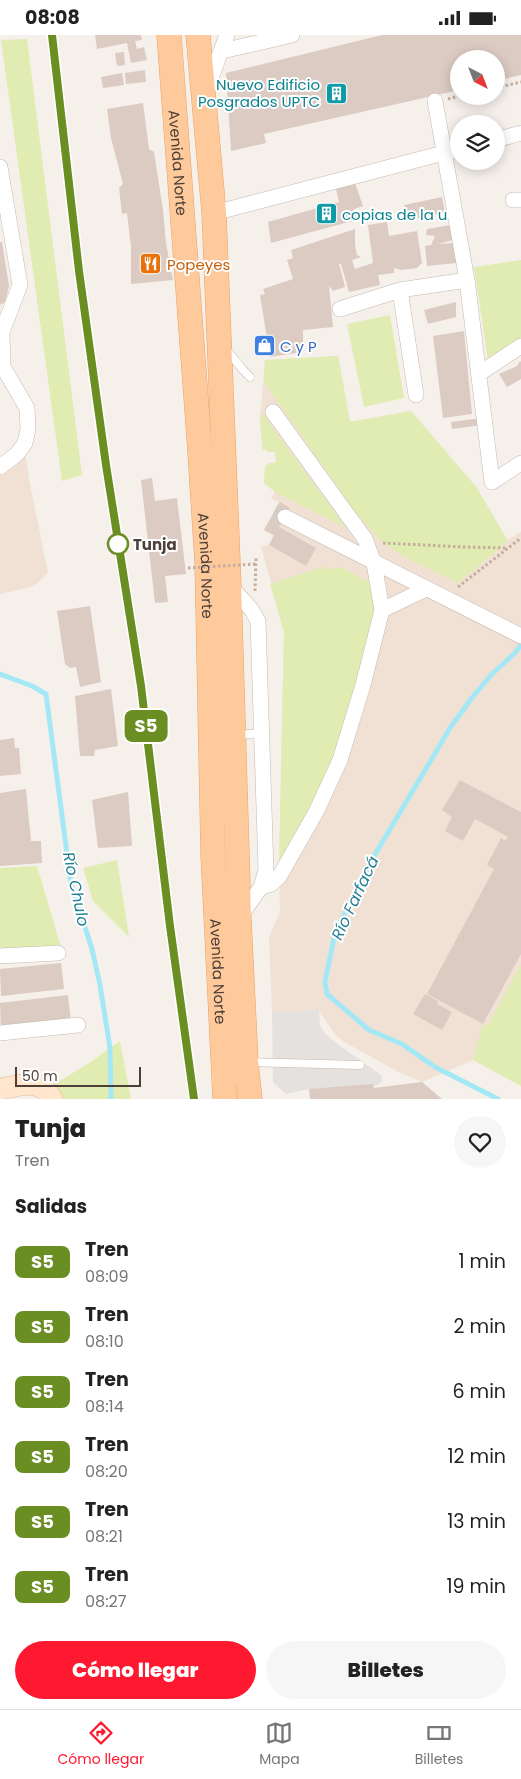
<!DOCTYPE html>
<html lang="es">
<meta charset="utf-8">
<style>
:root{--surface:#fff;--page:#f6f6f6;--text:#222;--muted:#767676;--line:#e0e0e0;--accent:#ff1930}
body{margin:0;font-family:Poppins,sans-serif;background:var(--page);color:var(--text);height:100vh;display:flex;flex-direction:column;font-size:19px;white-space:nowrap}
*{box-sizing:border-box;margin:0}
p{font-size:16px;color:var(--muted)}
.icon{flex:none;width:28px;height:28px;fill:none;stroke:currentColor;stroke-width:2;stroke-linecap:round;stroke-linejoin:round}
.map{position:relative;height:1064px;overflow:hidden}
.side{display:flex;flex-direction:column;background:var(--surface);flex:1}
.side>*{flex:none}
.badge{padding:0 10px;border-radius:8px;font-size:18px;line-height:32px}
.needle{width:32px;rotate:138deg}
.tools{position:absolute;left:450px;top:15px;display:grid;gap:10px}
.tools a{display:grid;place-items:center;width:55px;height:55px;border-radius:50%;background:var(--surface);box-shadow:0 2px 12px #0003;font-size:25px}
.scale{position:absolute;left:15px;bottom:12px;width:126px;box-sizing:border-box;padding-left:5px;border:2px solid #4b3f38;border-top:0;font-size:14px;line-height:18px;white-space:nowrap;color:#4b3f38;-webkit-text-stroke:4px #fff;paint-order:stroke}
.map>.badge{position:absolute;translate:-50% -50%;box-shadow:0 0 0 2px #fff}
h2{padding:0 15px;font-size:19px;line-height:45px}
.round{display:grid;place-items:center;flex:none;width:52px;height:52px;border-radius:26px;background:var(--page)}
.head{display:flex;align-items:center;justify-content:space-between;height:85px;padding:0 15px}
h1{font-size:24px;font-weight:800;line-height:38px}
.button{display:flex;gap:10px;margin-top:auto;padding:10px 15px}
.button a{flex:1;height:58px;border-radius:30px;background:var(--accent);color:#fff;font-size:20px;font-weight:800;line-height:58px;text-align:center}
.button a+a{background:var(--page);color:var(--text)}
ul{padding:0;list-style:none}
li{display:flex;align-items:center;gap:15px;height:65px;padding:0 15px}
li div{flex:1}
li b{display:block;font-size:19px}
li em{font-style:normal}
li .badge{min-width:55px;font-weight:700;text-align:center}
.status{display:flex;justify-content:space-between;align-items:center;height:35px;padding:0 25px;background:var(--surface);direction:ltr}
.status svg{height:14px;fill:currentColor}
.tabs{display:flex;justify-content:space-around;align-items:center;height:70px;border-top:1px solid var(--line);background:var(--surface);font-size:14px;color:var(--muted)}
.tabs a{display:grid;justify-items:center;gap:2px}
.tabs .current{color:var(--accent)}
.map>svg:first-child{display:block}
</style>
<div class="status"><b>08:08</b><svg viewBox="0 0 49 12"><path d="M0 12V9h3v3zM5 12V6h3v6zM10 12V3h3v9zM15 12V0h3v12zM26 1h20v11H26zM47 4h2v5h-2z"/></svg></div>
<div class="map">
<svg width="521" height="1064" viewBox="0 0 521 1064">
<rect width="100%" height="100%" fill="#f6f0eb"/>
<path fill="#f0e1d4" d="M338,321L350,387L411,376L477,453L507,505L521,497V1051L473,1025L422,1047L397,1036L344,1007L334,998L319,975L272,977L269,902L280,877L279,834L284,597L261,511L269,510L274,501L264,495L279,467L271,463L275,457L264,448L265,432L267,431V429L276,427L275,417H267V414L263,415L262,412L260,385L265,325Z
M25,417L30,449L48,538L34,551L0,559V437Z"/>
<path fill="#e1ecb2" d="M27,4L82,440L62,446L1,5Z
M521,225V303L488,326L474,232Z
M390,280L404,363L364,372L347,289Z
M338,321L350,387L411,376L477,453L508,506L458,548L403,521L382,507L356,478L264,347L265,325Z
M261,377L346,493L275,457L264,448L265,432L267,431V429L276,427L275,417H267L266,414L263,415L260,385Z
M326,531L327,535L341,532L374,550L377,567L351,685L326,744L279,834L284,597L270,549Z
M117,825L129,902L93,866L83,833Z
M37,831L61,912L0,914V833Z
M521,929V1051L473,1025L483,989L487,992Z
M120,1006L131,1064H57L53,1050L89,1028Z"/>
<path fill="#e5e1df" d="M319,975L320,990L325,999L336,1008L381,1040L382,1046L378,1050L309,1054L286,1059L273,1047L272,977Z"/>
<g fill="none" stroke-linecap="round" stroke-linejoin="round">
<path stroke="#a5e8f5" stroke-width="5" d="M0,639L32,651L46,659L71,849L92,914L100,950L110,1013L111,1064
M498,1064L435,1032L402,1009L369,995L327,959L325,947L335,898L370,828L450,693L471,664L491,640L514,619L521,610"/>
</g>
<path fill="#dccbc2" d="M95,0H141L142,5L135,6L137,14L144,12L147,25L131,28L127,8L97,14Z
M382,0H521V40L496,46V24H459V55L264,99L266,108L231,116L226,38Z
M124,17L125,30L117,31L115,18Z
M145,35L146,47L126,49L125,38Z
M122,38L124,50L103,53L101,42Z
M143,68L149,114L154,117L163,175L166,208L173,245L131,249V212L127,178L122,179L119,153L123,149L111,103L107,74Z
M355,148L363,171L354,174L356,185L271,208L268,187L339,167L336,154Z
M442,162L445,178L407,185L404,170Z
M387,187L389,201L417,196L422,228L417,233L401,235L394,233V238L378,240L380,250L349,257L341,229H339L345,252L333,256L329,251L333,292L303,295V317L270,322L260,260L265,259L263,254L293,244L287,225L293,223L291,215L355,194V210L357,220L361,222L352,225L355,234L373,228L368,190Z
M450,190L453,205L438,209L455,208L457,228L427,231L425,211L431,210L435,201L426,200L427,194Z
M0,207H2L9,251L5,267L0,270Z
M456,267V282L428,289L424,275Z
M464,296L472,379L443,383L433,301Z
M520,326L521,327V344L507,352L499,339L517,331Z
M481,383L482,390L452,394L451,387Z
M152,443L155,466L177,463L186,539L165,541L168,567L155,568L141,445Z
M280,467L290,473L279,492L316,513L306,531L269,510L274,500L264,495Z
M90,571L101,647L80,652L76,632L70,633L65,629L57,576Z
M111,654L118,711L95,715L94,721H80L75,661Z
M14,703L15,713H19L21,739L0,741V705Z
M460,745L521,777V919L483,989L427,959L494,834L487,830L501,803L506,806L508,802L475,784L463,806L445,796L452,782L442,775Z
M26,754L31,806H41L42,828L0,831V758Z
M128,757L132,811L98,813L92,765Z
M61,928L64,954L1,961L0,934Z
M425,959L438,966L437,969L452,977L442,995L413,979Z
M68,960L71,988L1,996L0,968Z
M422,1047L442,1064H310L309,1054L373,1049L374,1053Z"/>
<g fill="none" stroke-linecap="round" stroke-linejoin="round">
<path stroke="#d4cdc7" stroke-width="15" stroke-dasharray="15 8" stroke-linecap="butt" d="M274,477L285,482"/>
<defs>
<path id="lane" d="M226,314L243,335L250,342
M236,700L262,698
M248,1027L360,1030"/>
<path id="street" d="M222,16L292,0
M206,56L227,0
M435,66L467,245L492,447L521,428
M496,105L521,98
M0,132L20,250L0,302
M513,165H521
M214,178L459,114
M400,255L416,360
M340,274L400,255L467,245
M480,338L521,311
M0,432L17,419L25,408L28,394L27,373L3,332L2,299
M285,482L521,601
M229,550L251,574L258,586L266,835L261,852L239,883
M382,575L426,554
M261,852L271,849L279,842L316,777L340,725L363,650L382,575L374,528L365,504L273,377
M0,921L58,918
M0,998L78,990"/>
<path id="secondary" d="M0,1054C21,1051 39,1041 52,1064"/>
<g id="primary">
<path id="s1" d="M169,0L199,403L207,528L213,821L225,1064"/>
<path d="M198,0L214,178L229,550L239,883L246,1027L250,1064"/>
</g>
</defs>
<use href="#lane" stroke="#c6b8af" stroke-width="9"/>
<use href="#street" stroke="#c6b8af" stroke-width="16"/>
<use href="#secondary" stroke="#dcba9a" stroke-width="22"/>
<use href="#primary" stroke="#eca163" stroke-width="25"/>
<path stroke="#c5ad9d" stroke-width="3" stroke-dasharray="2.5 2.5" stroke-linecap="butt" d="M496,53L521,47
M448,64L459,61
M383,508L463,512L507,513
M458,552L521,503
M255,556L256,522"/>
<use href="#lane" stroke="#fff" stroke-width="8"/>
<use href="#street" stroke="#fff" stroke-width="15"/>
<use href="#secondary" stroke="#ffe6cc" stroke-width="21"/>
<use href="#primary" stroke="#ffca9b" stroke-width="24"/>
<path stroke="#999" stroke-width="4" stroke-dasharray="6 6" stroke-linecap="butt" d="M52,0L79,236L105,431L141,651L170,891L194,1064"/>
<path stroke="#c5ad9d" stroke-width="3" stroke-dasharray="2.5 2.5" stroke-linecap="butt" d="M188,533L256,529"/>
</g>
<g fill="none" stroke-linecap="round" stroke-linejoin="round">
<defs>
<path id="line" d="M52,0L79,236L106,430L141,651L170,891L194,1064"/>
</defs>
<use href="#line" stroke="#fff" stroke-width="11"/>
<use href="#line" stroke="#6b8e23" stroke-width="8"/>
</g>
<defs>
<symbol id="building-square" viewBox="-11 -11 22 22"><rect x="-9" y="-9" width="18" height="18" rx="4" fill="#0f9aa8" stroke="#fff"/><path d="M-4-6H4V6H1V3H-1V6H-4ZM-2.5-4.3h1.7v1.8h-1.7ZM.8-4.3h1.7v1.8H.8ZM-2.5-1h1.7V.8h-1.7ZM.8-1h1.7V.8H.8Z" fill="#fff"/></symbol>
<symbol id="restaurant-square" viewBox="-11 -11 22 22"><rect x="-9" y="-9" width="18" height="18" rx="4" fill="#e8710a" stroke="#fff"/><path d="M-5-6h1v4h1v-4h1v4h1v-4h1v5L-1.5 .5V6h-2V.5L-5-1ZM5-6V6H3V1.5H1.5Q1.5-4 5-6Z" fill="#fff"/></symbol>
<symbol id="shop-square" viewBox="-11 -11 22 22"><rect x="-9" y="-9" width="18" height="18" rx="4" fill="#3f7fe0" stroke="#fff"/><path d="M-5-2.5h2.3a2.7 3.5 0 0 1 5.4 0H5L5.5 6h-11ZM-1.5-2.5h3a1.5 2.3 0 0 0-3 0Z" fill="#fff"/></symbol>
</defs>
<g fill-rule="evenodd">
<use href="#building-square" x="324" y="46" width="25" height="25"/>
<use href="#building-square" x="314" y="166" width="25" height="25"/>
<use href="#restaurant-square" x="138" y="216" width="25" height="25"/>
<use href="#shop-square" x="252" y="298" width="25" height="25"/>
</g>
<circle fill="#fff" stroke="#6b8e23" stroke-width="2.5" cx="118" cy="509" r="10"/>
<g text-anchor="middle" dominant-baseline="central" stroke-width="4" stroke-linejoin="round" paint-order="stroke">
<g font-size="15" fill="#0d838f" stroke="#fff" text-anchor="end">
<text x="320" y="49">Nuevo Edificio<tspan x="320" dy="17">Posgrados UPTC</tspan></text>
<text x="342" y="179" text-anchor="start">copias de la u</text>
</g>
<g font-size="15" fill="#4b3f38" stroke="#fff">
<text stroke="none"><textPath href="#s1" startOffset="128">Avenida Norte</textPath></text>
<text stroke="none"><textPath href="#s1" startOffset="532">Avenida Norte</textPath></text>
<text stroke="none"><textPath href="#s1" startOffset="938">Avenida Norte</textPath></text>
</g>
<g font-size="15" fill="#c56008" stroke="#fff" text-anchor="start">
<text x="167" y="229">Popeyes</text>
</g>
<g font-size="15" fill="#366cbe" stroke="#fff" text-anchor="start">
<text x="280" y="311">C y P</text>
</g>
<g font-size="15" font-weight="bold" fill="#4b3f38" stroke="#fff" text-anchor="start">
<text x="133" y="509">Tunja</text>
</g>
<g font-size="16" font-style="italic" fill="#228194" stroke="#fff">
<text transform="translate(76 854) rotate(78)">Río Chulo</text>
<text transform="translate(355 863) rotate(-65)">Río Farfacá</text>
</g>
</g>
</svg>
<div class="tools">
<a><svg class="needle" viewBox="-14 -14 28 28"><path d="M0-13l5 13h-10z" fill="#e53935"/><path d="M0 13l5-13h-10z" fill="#767676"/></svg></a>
<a><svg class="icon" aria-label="layers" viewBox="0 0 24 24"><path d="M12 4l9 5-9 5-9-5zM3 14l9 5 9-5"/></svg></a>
</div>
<div class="scale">50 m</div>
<b class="badge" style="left:146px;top:691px;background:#6b8e23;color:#fff">S5</b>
</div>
<section class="side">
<div class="head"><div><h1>Tunja</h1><p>Tren</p></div><a class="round"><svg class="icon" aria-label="heart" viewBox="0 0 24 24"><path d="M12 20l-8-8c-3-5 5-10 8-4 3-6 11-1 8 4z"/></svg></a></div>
<h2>Salidas</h2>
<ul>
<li><span class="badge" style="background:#6b8e23;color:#fff">S5</span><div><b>Tren</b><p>08:09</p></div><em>1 min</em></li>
<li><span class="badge" style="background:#6b8e23;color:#fff">S5</span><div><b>Tren</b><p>08:10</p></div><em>2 min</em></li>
<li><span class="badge" style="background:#6b8e23;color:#fff">S5</span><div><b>Tren</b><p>08:14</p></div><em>6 min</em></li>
<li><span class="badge" style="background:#6b8e23;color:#fff">S5</span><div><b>Tren</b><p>08:20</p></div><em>12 min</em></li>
<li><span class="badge" style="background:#6b8e23;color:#fff">S5</span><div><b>Tren</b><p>08:21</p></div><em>13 min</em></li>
<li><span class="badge" style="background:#6b8e23;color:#fff">S5</span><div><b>Tren</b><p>08:27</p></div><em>19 min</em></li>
</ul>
<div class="button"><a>Cómo llegar</a><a>Billetes</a></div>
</section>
<nav class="tabs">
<a class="current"><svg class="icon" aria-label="directions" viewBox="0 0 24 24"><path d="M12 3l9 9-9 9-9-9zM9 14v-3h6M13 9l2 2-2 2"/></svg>Cómo llegar</a>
<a><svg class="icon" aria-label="map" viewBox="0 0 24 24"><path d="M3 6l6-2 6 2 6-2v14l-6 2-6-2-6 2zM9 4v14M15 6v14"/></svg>Mapa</a>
<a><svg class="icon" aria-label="tickets" viewBox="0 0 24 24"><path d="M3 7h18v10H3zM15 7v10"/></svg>Billetes</a>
</nav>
